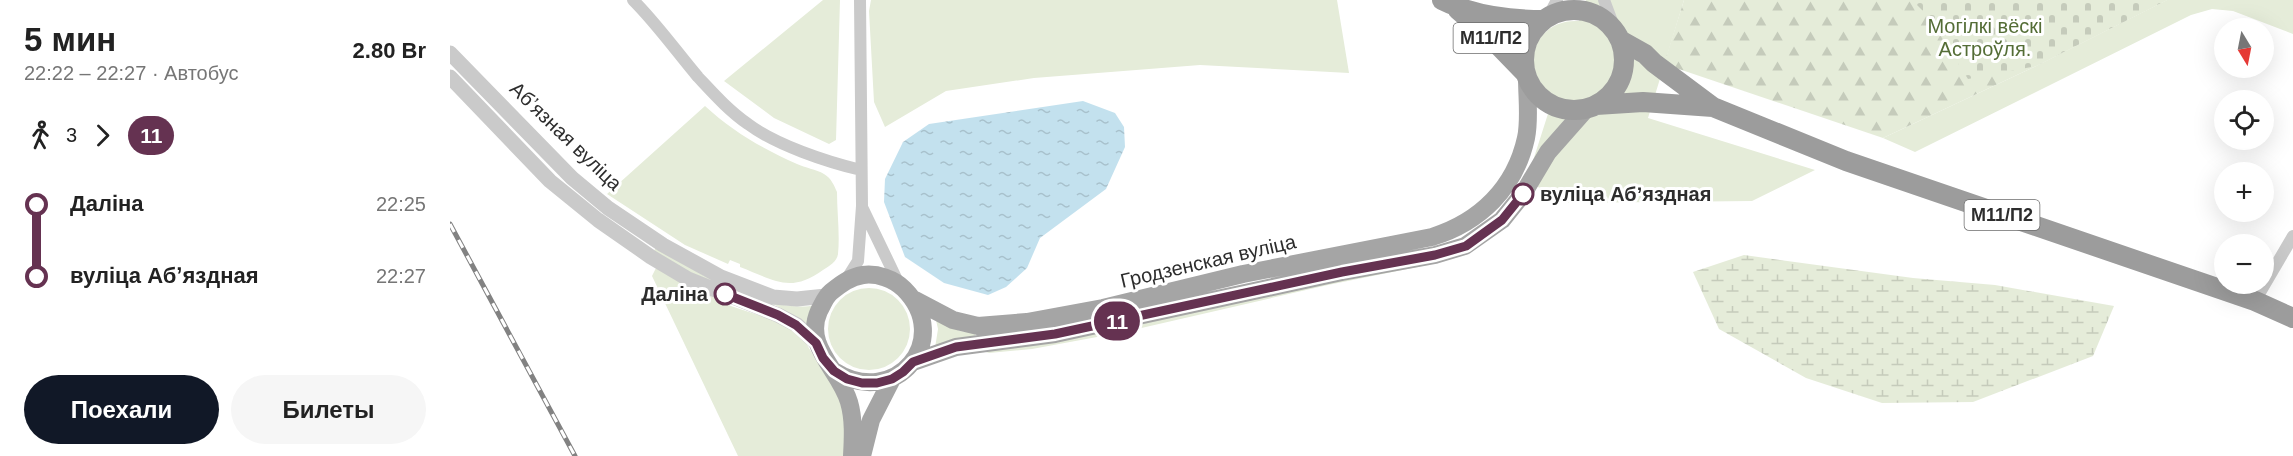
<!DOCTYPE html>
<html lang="ru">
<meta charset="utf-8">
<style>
:root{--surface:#fff;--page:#f6f6f6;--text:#222;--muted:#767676;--accent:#111827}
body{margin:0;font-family:Helvetica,sans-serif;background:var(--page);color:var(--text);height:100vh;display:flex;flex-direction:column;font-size:22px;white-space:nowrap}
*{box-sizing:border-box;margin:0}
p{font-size:20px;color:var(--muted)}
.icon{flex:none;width:33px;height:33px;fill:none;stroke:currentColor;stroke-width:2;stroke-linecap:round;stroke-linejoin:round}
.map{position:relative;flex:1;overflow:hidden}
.drawer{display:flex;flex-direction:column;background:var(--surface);width:450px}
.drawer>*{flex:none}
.badge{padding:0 12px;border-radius:20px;font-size:21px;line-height:39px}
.needle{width:39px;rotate:170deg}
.tools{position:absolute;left:1764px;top:18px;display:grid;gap:12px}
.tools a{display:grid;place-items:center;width:60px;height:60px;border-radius:50%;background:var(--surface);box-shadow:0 6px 24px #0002;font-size:30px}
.map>.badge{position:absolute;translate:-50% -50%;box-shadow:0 0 0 3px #fff}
.legs{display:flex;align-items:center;gap:9px;height:66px;padding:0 24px;font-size:20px}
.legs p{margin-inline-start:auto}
.summary{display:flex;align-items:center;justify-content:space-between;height:102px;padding:0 24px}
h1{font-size:33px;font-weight:700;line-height:45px}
.cta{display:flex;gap:12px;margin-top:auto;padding:12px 24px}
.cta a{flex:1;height:69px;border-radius:36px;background:var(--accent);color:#fff;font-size:24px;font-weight:700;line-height:69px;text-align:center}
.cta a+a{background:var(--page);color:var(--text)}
ul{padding:0 24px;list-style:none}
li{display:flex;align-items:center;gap:21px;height:72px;font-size:22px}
li i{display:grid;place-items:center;width:9px;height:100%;margin:0 8px;background:currentColor}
li i::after{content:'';width:15px;height:15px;margin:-8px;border:4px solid;border-radius:50%;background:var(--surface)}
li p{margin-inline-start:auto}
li:first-child i{background:linear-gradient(#0000 50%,currentColor 0)}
li:last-child i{background:linear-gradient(currentColor 50%,#0000 0)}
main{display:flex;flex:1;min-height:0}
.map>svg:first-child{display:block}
</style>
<main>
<section class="drawer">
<div class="summary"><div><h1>5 мин</h1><p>22:22 – 22:27 · Автобус</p></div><b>2.80 Br</b></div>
<div class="legs"><svg class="icon" aria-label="walk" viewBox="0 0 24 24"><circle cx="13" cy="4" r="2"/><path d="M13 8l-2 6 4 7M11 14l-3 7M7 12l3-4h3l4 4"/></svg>3<svg class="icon" aria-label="forward" viewBox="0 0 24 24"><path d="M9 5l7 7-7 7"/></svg><b class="badge" style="background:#653251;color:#fff">11</b></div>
<ul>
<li><i style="color:#653251"></i><b>Даліна</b><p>22:25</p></li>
<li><i style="color:#653251"></i><b>вуліца Абʼяздная</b><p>22:27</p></li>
</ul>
<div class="cta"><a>Поехали</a><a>Билеты</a></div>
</section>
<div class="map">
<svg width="1843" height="456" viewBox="0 0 1843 456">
<defs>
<pattern id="forest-firs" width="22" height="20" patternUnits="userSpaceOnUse" patternTransform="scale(1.5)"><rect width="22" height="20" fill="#e5ecd9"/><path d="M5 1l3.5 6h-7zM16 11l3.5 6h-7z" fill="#c5cbbb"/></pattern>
<pattern id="wetland-marsh" width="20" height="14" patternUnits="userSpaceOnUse" patternTransform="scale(1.5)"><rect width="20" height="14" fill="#e5ecd9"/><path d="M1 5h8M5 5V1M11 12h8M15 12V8" fill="none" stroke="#c5cbbb"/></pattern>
<pattern id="cemetery-stones" width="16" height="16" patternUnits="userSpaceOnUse" patternTransform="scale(1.5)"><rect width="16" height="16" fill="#e5ecd9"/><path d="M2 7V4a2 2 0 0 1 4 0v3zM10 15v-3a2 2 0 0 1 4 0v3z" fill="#c5cbbb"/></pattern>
<pattern id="water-ripples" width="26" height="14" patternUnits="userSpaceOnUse" patternTransform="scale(1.5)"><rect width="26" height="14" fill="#c3e1ee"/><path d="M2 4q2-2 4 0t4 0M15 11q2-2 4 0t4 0" fill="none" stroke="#a8c1cc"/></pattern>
</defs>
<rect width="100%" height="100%" fill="#fff"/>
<path fill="#e5ecd9" d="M373,0H390L386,140L379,144L324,118L274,81Z
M421,0H887L899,73L750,65L584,78L496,91L435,127L424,102L419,11Z
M1136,0H1234L1198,118L1365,170L1302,201L1113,203L1099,197L1085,184L1081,167L1104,95C1066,71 1084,18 1129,21Z
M1717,0H1843V34L1783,11L1762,9L1741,15L1465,152L1433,138L1586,66Z
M255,106C282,131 313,149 347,164C355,168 366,169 374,174C381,178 384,185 387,192C387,212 390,234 388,254C387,262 379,266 373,270C340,294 324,280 290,267V264L280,260L278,264L235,245L157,194Z
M206,247C246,273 317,315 366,305L360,328L327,306L240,273L204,251Z
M982,264L878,285L674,332L582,349L539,353L533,351L671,329L843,288Z
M206,268L281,306L329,322L341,328L352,337L394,404L395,456H288L202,276Z
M378 329a41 41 0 1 1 82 0a41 41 0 1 1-82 0Z
M486,320L510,331L525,333V337L485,348L488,329Z"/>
<path fill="url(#forest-firs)" d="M1234,0H1717L1586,66L1433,138L1214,64Z"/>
<path fill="url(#wetland-marsh)" d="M1294,255L1463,278L1545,285L1664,306L1643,356L1523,402L1432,403L1356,378L1269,329L1243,272Z"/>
<path fill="url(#cemetery-stones)" d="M1462,0H1717L1586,66L1518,79L1478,16Z"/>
<path fill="url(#water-ripples)" d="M633,101L665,113L674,127L675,147L656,189L590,238L577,268L556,287L538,295L494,283L455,257L434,202L435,179L453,142L479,124Z"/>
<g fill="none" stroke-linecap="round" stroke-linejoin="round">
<path stroke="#cacaca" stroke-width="12" d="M183,0C207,24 226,51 248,77C263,93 279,111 298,124C326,145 377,162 411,170
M1154,0L1166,32
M1098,17L1107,0
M413,209L449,284
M396,280L408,261L412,206L410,0
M1805,301L1843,236"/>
<path stroke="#cacaca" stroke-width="15" d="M0,53L122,178L158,208L213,245L271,277L323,297L347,299L376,296
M0,77L100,181L148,220L201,257L238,279L328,315L347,325L366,343"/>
<path stroke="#a5a5a5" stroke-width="18" d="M465,300L503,320L528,326L577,322L653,308L793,274L982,237C1030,222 1065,188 1076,138C1080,119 1077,98 1077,78
M463,362L506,347L605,334L892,272L985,255L1015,246L1052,220L1073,194L1098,152L1136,109
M384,371C446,410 504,339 454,289C444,279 427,273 413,275C400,277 391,284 381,292C375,297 373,304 369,311C353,346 390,370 399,402C404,419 403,438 402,456
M412,456L421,420L442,379"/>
<path stroke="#9c9c9c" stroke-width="20" d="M992,0C1024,16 1059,20 1094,20
M1074 60a50 50 0 1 1 100 0a50 50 0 1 1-100 0Z
M1008,10L1044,41L1075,73
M1170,40L1195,54L1204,63L1263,107L1396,161L1805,301L1843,318
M1146,105L1193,102L1263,107"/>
<defs>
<path id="rail" d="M0,224L125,456"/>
</defs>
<use href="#rail" stroke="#828282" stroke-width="5"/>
<use href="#rail" stroke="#fff" stroke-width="3" stroke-dasharray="9" stroke-linecap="butt"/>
</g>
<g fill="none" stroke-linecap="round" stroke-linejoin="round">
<defs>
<path id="line-1" d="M275,294L328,315L346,325L366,343L373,358L384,371L397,379L412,383H427L442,379L453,372L463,362L506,347L605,334L892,272L985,255L1016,246L1052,220L1073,194"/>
</defs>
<use href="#line-1" stroke="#fff" stroke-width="14"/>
<use href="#line-1" stroke="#653251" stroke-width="9"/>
</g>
<g fill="#fff" stroke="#653251" stroke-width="3">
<circle cx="1073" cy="194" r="10"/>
<circle cx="275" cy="294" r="10"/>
</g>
<g text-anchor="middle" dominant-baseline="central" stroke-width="6" stroke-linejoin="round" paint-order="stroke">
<g fill="#fff" stroke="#6c6c6c" stroke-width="1.5">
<rect x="1003.5" y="23" width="75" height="30" rx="4.5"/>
<rect x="1514.5" y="200" width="75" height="30" rx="4.5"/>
</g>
<g font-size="18" font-weight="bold" fill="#2d2d2d">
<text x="1041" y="38">М11/П2</text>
<text x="1552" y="215">М11/П2</text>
</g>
<g font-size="20" fill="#546d36" stroke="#fff">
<text x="1535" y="26">Могілкі вёскі<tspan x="1535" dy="23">Астроўля.</tspan></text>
</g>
<g font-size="20" fill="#2d2d2d" stroke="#fff">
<text transform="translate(116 136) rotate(44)">Абʼязная вуліца</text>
<text transform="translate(758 261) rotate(-13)">Гродзенская вуліца</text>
</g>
<g font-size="20" font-weight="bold" fill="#2d2d2d" stroke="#fff" text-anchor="start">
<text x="1090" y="194">вуліца Абʼяздная</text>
<text x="258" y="294" text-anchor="end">Даліна</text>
</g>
</g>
</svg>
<div class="tools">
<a><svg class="needle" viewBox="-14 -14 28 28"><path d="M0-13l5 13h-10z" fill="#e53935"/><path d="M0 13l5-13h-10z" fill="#767676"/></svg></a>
<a><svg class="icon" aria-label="locate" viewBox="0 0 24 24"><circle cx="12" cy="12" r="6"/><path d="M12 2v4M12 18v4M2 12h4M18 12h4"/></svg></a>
<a>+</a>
<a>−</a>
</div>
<b class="badge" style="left:667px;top:321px;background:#653251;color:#fff">11</b>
</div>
</main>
